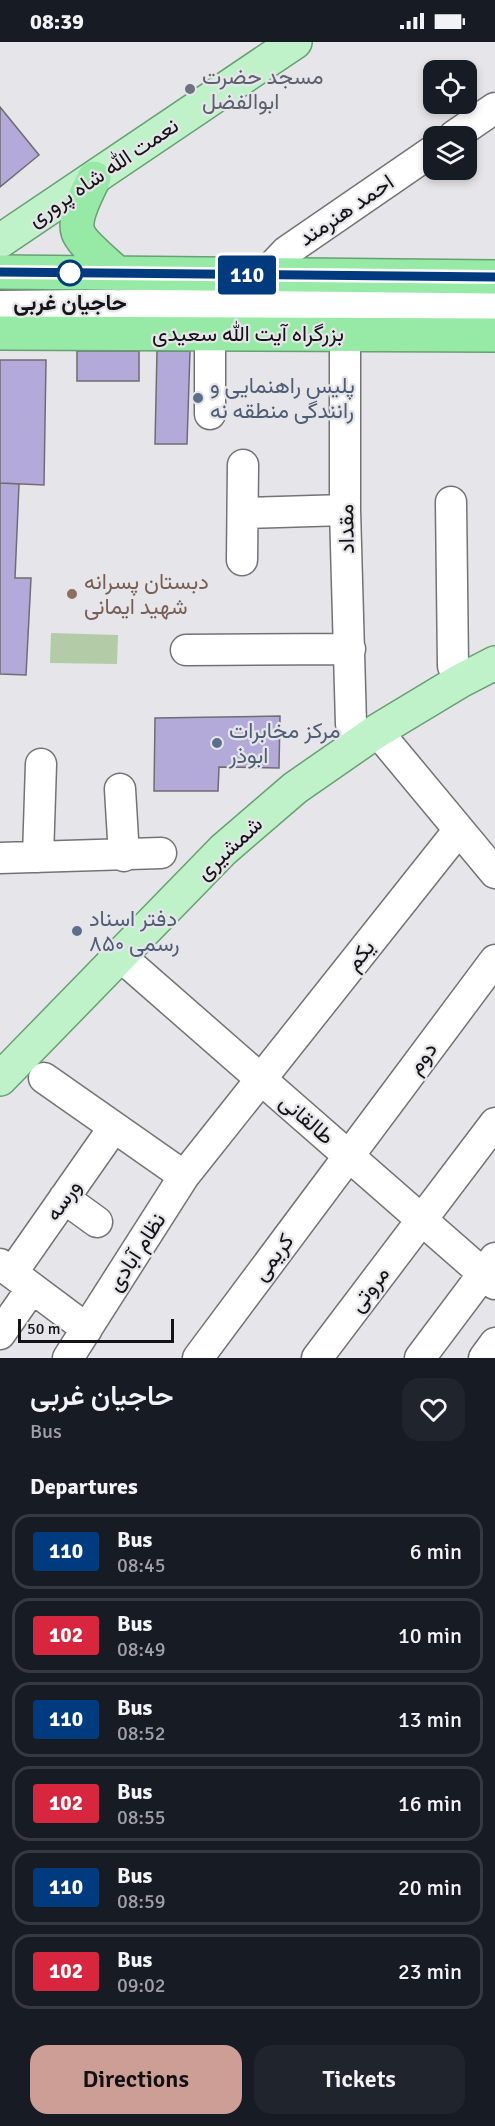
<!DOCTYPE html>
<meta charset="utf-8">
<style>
:root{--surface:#171b24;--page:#20242c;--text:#f1f3f6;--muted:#9ea1a6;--line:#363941;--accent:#cd9e95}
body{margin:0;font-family:Signika,Vazirmatn,sans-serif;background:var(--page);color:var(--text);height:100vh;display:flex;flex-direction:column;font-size:22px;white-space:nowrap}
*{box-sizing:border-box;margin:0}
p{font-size:20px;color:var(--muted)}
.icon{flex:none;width:33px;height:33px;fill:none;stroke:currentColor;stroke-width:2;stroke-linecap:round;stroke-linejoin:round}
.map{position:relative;height:1316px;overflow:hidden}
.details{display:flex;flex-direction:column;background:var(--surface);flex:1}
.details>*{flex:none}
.badge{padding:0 12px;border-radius:4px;font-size:21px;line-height:39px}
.buttons{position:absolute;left:423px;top:18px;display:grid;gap:12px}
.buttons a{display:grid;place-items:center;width:54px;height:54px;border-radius:12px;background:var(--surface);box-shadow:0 3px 9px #0003;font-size:30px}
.scale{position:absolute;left:18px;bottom:15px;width:156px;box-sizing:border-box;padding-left:6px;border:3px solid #141315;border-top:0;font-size:16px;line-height:21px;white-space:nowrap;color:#141315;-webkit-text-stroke:4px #e6e5e9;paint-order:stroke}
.map>.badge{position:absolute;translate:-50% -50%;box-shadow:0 0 0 3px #fff}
h2{padding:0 30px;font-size:22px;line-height:54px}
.round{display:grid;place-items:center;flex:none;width:63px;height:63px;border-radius:18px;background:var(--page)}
.summary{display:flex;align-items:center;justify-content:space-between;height:102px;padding:0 30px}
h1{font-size:28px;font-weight:600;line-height:45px}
.cta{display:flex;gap:12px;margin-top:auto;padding:12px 30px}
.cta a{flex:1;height:69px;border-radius:18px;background:var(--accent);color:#111;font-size:24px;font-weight:600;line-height:69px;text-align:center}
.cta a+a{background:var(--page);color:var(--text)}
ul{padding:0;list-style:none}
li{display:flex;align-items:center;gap:18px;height:75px;margin:0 12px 9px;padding:0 18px;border:3px solid var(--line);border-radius:18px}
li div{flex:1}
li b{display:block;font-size:22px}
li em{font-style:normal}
li .badge{min-width:66px;font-weight:700;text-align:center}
.status{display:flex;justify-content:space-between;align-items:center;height:42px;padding:0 30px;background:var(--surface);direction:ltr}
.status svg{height:16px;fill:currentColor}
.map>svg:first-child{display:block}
</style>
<div class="status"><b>08:39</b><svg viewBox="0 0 49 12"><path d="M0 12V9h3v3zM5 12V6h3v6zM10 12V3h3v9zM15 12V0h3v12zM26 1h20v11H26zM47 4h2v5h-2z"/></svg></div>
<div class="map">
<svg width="495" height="1316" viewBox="0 0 495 1316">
<rect width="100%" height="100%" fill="#e6e5e9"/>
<path fill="#b3cca7" d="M51,591L118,593L117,622L50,621Z"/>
<path fill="#b3aad9" stroke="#6e6e72" stroke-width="1.5" d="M0,65L39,113L0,145Z
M77,309H139V339H77Z
M157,309H190L187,402H155Z
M0,318H46L44,443L0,441Z
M0,441L19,442L15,536H31L26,633L0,632Z
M280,674L279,726L219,725L218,749H154L155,676Z"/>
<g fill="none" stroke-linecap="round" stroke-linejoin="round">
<defs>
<path id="minor" d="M454,94L495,66
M264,233L287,209L434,108
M0,264L254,261L495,264
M345,291V468L351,682
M210,372V291
M451,460L453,624
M243,471L345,468
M242,518L243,423
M186,608L350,607
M377,689L495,831
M120,747L124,814
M38,815L41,722
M0,816L161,811
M119,913L495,1242
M44,1036L184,1134
M64,1156L97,1180
M0,1222L87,1287
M12,1231L114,1085
M0,1292L32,1246
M68,1316L184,1134L458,789
M198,1316L495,918
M317,1316L495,1081
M420,1316L495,1216
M484,1316L495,1301"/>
<path id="major" d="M0,199L295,0
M0,1037L223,808L295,746L377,689L460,639L495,621"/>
<path id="highway" d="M94,136C88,149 73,175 78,190C82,202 109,223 118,232
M0,230L495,235
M0,291L495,293"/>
</defs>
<use href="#minor" stroke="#737276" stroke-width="33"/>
<use href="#major" stroke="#689f73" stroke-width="36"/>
<use href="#highway" stroke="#689f73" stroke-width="36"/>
<use href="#minor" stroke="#fff" stroke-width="30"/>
<use href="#major" stroke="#c0f2ca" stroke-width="33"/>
<use href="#highway" stroke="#96eaa6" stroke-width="33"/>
</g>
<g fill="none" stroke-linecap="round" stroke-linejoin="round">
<defs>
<path id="line" d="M0,230L495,235"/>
</defs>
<use href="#line" stroke="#fff" stroke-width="14"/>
<use href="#line" stroke="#003b80" stroke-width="9"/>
</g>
<circle fill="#6b7280" stroke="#e6e5e9" stroke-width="2" cx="190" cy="47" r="6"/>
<circle fill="#fff" stroke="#003b80" stroke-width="3" cx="70" cy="231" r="12"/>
<g fill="#5c6f8a" stroke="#e6e5e9" stroke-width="2">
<circle cx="198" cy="356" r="6"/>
<circle cx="217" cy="701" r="6"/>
<circle cx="77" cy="889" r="6"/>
</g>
<circle fill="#8d6e63" stroke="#e6e5e9" stroke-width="2" cx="72" cy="552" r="6"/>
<g text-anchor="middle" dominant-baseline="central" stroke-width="4.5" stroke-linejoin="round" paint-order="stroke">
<g font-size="22" fill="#5b616d" stroke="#e6e5e9" text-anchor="start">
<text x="202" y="34">مسجد حضرت<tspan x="202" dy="25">ابوالفضل</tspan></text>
</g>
<g font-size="22" fill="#141315" stroke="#e6e5e9">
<text transform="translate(103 130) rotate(-34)">نعمت الله شاه پروری</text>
<text transform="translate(346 168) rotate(-34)">احمد هنرمند</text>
<text x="248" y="291">بزرگراه آیت الله سعیدی</text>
<text transform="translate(346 487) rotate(-91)">مقداد</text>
<text transform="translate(229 806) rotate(-43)">شمشیری</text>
<text transform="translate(360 913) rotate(-52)">یکم</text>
<text transform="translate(422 1016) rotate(-53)">دوم</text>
<text transform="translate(307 1077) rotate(41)">طالقانی</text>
<text transform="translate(63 1158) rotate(-55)">ورسه</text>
<text transform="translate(136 1210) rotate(-57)">نظام آبادی</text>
<text transform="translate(273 1215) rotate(-53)">کریمی</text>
<text transform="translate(369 1247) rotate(-53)">مروتی</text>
</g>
<g font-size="22" font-weight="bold" fill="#141315" stroke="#e6e5e9">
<text x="70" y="260">حاجیان غربی</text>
</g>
<g font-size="22" fill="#4e5e75" stroke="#e6e5e9" text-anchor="start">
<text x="210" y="343">پلیس راهنمایی و<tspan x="210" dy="25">رانندگی منطقه نه</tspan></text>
<text x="229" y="688">مرکز مخابرات<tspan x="229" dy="25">ابوذر</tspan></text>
<text x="89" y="876">دفتر اسناد<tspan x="89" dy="25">رسمی ۸۵۰</tspan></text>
</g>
<g font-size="22" fill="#785e54" stroke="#e6e5e9" text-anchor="start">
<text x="84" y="539">دبستان پسرانه<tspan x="84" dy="25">شهید ایمانی</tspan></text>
</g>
</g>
</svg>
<div class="buttons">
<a><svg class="icon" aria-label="locate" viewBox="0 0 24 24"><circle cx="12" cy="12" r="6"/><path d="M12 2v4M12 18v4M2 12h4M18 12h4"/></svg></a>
<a><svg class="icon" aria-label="layers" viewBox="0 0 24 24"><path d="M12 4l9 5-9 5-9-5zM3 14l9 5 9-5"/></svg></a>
</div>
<div class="scale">50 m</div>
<b class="badge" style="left:247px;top:233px;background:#003b80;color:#fff">110</b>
</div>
<section class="details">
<div class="summary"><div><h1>حاجیان غربی</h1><p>Bus</p></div><a class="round"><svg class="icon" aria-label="heart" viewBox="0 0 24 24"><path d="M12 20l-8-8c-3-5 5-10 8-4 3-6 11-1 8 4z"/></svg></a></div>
<h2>Departures</h2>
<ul>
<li><span class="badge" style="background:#003b80;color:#fff">110</span><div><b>Bus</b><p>08:45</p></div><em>6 min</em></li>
<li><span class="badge" style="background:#d7263d;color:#fff">102</span><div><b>Bus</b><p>08:49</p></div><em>10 min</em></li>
<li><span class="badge" style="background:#003b80;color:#fff">110</span><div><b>Bus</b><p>08:52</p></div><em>13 min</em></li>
<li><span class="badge" style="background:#d7263d;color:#fff">102</span><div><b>Bus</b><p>08:55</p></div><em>16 min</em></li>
<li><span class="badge" style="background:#003b80;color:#fff">110</span><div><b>Bus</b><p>08:59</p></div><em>20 min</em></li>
<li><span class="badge" style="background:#d7263d;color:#fff">102</span><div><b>Bus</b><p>09:02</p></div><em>23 min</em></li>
</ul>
<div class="cta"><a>Directions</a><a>Tickets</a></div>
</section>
